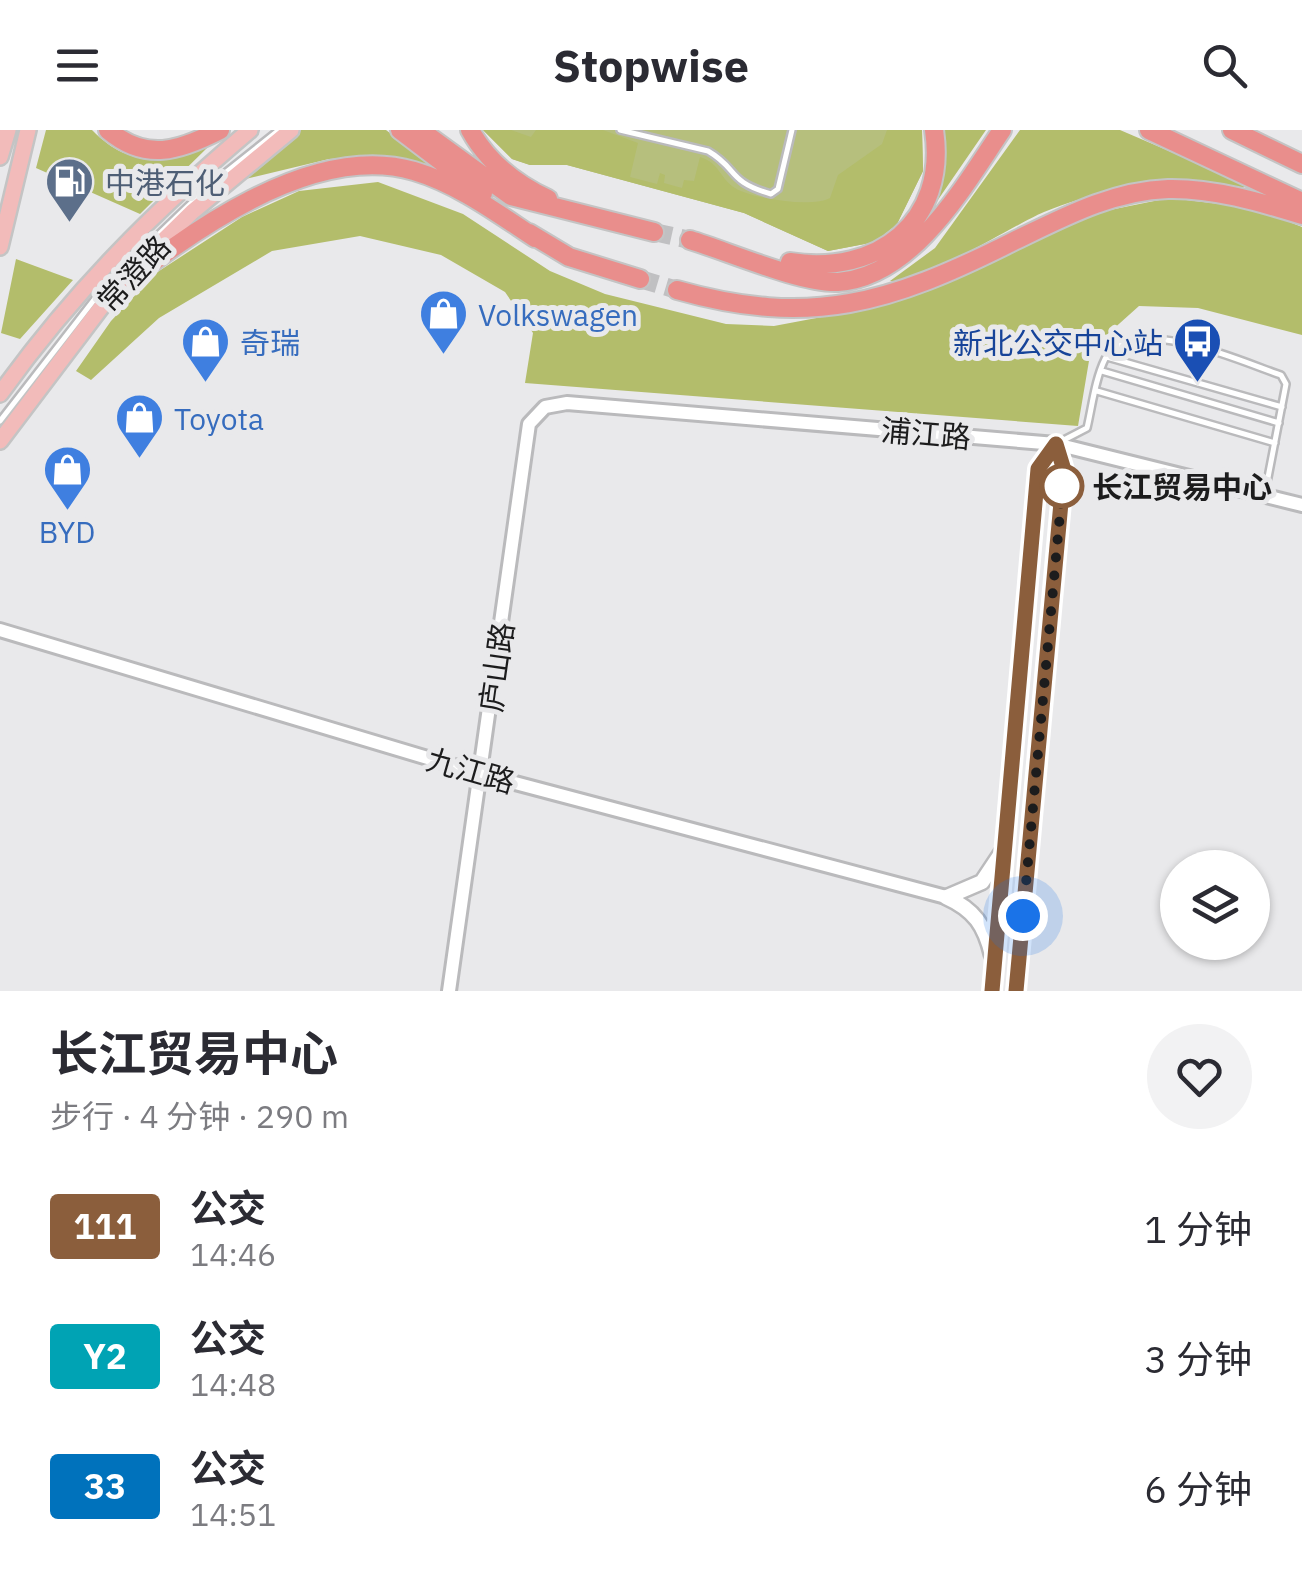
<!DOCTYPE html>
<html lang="zh">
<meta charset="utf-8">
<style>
:root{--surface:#fff;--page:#f2f2f3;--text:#2b2b33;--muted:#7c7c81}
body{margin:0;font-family:"IBM Plex Sans","Noto Sans SC",sans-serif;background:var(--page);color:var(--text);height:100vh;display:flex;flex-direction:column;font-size:38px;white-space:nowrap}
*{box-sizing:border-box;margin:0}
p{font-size:32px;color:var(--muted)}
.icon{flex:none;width:55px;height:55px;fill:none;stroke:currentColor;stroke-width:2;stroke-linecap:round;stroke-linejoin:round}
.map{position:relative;height:861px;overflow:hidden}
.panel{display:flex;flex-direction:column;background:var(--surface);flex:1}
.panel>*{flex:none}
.badge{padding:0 20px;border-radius:8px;font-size:35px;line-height:65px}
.fabs{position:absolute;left:1160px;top:720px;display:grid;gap:20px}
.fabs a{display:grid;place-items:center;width:110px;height:110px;border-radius:50%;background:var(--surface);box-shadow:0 2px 8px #0004;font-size:50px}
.you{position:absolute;width:50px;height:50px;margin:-25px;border:8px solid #fff;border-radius:50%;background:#1a73e8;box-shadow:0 0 0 15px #1a73e833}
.map>.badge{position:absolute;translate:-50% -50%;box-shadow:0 0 0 5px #fff}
.round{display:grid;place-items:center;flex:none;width:105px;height:105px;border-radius:52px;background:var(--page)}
.overview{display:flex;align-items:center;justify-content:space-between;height:170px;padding:0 50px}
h1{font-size:48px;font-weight:700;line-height:75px}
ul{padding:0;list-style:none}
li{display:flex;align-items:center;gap:30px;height:130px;padding:0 50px}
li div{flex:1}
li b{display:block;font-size:38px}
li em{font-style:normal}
li .badge{min-width:110px;font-weight:700;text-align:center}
header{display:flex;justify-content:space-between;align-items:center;height:130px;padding:0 50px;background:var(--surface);font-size:45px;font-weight:700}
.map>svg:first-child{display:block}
</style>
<header><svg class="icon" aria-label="menu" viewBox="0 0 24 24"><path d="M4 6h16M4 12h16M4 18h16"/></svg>Stopwise<svg class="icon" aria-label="search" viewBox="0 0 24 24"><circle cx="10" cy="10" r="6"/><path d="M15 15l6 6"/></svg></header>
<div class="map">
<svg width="1302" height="861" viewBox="0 0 1302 861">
<rect width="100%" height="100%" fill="#e9e9eb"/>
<path fill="#b6bf7d" d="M483,0H922L923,41L897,94L875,112L828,121L744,83L567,35H530L512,29Z"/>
<path fill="#b3bd6b" d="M46,0H92C128,37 163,34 209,16L140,84L36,38Z
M299,0H386L438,40L434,45L403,32L364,27L329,29L237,51Z
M483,0H511L531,7L536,0H603L638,13L630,47L657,54L660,43L665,45L664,53L682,58L684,50L694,51L700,27C720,33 720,49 735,58C753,69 812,78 830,68L838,45L882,14L887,0H922L923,41L897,94L875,112L828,121L744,83L567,35H530L512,29Z
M939,0H986L933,77L928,74Z
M1020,0H1120L1246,54L1243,58C1177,51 1105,56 1044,82C1011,96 919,156 890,151L935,118Z
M378,52L463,84L550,141L605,164L726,194L774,196L880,176L944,154L1095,83L1169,68L1254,78L1302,97V205L1198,178L1139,176L1091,219L1078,296L525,253L533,203L505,162L441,125L360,106L272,121L159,188L91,250L76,241L111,191L156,143L242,87L299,61Z
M16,129L73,150L20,209L1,203Z"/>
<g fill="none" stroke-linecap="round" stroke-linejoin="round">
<path stroke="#c0c0c2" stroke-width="18" stroke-dasharray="18 9" stroke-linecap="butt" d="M654,102L690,110
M640,149L677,160"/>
<defs>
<path id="service" d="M620,0L708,21C739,39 726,51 771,64L778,59L792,0
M1107,227L1282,277
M1102,241L1279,293
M1097,261L1275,313
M0,291L104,157L210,55L279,0
M1058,313L1087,298C1092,277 1095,249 1105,229C1131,181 1242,232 1281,245L1286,254L1265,363"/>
<path id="tertiary" d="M0,500L481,644L946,767
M449,861L529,294L545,277L567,273L1056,314L1302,375"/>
<path id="secondary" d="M946,767C975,780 985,796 992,825
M947,767L982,752L1004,719
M992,861L1038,339L1056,314
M1016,861L1064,340L1056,314"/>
<path id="primary" d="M0,27L8,0
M0,117L28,0
M134,139L192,82L291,0
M0,264C74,161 153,82 250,0
M0,311L115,159"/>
<path id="motorway" d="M108,0C146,32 179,21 220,0
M400,0L483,63
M420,0L511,66L654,102
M470,0C487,31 516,54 548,69
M1149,0L1302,72
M1232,0L1302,34
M529,103L569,127L640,149
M690,110C727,121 802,154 838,152C913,147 964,56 1002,0
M790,132C877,146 948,92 934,0
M677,160C811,198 890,173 1012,112C1062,88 1111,61 1168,59C1213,58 1260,72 1302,85
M109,165C186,106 310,11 414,41C458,54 497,83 535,108"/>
</defs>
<use href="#service" stroke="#bababc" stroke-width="10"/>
<use href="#tertiary" stroke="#bababc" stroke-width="18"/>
<use href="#secondary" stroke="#bababc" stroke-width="19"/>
<use href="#primary" stroke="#c4c4c4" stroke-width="20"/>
<use href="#motorway" stroke="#c4c4c4" stroke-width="22"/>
<use href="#service" stroke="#fff" stroke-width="5"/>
<use href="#tertiary" stroke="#fff" stroke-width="12"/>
<use href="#secondary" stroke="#fff" stroke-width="14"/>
<use href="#primary" stroke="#f2bbba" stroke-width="15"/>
<use href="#motorway" stroke="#e98e8c" stroke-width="18"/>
</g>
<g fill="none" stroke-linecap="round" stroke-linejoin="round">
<defs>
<path id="line" d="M992,861L1038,339L1056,314L1064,340L1016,861"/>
</defs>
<use href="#line" stroke="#fff" stroke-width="22"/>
<use href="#line" stroke="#8b5e3c" stroke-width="15"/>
<path stroke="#1c1c1d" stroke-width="10" stroke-dasharray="0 18" d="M1023,786L1064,340L1062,356"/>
</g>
<defs>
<symbol id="fuel-pin" viewBox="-11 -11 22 30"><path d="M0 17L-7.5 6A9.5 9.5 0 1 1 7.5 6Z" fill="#5c6f8a" stroke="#e9e9eb"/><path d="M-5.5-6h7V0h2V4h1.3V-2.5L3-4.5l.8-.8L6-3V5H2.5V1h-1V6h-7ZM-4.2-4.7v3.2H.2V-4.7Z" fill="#fff"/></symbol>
<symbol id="shop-pin" viewBox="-11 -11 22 30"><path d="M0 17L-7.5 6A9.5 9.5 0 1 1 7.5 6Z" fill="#3f7fe0" stroke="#e9e9eb"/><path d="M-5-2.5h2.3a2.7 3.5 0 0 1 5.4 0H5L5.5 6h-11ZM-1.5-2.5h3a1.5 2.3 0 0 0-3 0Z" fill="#fff"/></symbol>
<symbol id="bus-pin" viewBox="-11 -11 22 30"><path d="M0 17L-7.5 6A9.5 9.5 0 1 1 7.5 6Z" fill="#1a4fb4" stroke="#e9e9eb"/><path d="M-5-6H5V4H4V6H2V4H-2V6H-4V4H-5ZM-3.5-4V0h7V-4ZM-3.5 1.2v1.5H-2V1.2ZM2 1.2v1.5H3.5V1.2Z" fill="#fff"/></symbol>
</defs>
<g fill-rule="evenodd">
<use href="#fuel-pin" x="42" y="24" width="55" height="75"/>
<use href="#shop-pin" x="416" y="156" width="55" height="75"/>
<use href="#shop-pin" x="178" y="184" width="55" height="75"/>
<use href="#bus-pin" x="1170" y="184" width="55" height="75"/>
<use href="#shop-pin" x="112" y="260" width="55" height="75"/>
<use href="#shop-pin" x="40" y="312" width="55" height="75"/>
</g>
<circle fill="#fff" stroke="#8b5e3c" stroke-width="5" cx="1062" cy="356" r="20"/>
<g text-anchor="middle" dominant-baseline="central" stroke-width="10" stroke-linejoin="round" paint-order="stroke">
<g font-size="30" fill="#4e5e75" stroke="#e9e9eb" text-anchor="start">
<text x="105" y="52">中港石化</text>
</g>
<g font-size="30" fill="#1c1c1d" stroke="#e9e9eb">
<text transform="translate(133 143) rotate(-47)">常澄路</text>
<text transform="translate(926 303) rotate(5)">浦江路</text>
<text transform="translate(496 537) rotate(-82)">庐山路</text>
<text transform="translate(471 640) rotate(16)">九江路</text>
</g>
<g font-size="30" fill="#366cbe" stroke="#e9e9eb" text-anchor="start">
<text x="478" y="184">Volkswagen</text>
<text x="240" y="212">奇瑞</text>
<text x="174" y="288">Toyota</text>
<text x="67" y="401" text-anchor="middle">BYD</text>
</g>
<g font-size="30" fill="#164399" stroke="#e9e9eb" text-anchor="end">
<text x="1163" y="212">新北公交中心站</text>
</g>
<g font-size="30" font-weight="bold" fill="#1c1c1d" stroke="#e9e9eb" text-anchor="start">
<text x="1092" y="356">长江贸易中心</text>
</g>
</g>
</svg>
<div class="fabs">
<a><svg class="icon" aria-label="layers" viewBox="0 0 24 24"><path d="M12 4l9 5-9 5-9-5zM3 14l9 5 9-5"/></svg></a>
</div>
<div class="you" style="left:1023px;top:786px"></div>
</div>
<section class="panel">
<div class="overview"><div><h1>长江贸易中心</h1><p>步行 · 4 分钟 · 290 m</p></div><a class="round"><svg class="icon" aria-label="heart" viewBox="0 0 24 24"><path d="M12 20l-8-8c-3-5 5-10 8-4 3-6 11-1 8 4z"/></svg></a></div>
<ul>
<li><span class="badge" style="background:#8b5e3c;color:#fff">111</span><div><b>公交</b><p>14:46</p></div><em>1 分钟</em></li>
<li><span class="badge" style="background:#00a3b4;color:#fff">Y2</span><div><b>公交</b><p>14:48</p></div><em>3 分钟</em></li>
<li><span class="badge" style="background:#0072bc;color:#fff">33</span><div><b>公交</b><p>14:51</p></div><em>6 分钟</em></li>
</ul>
</section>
